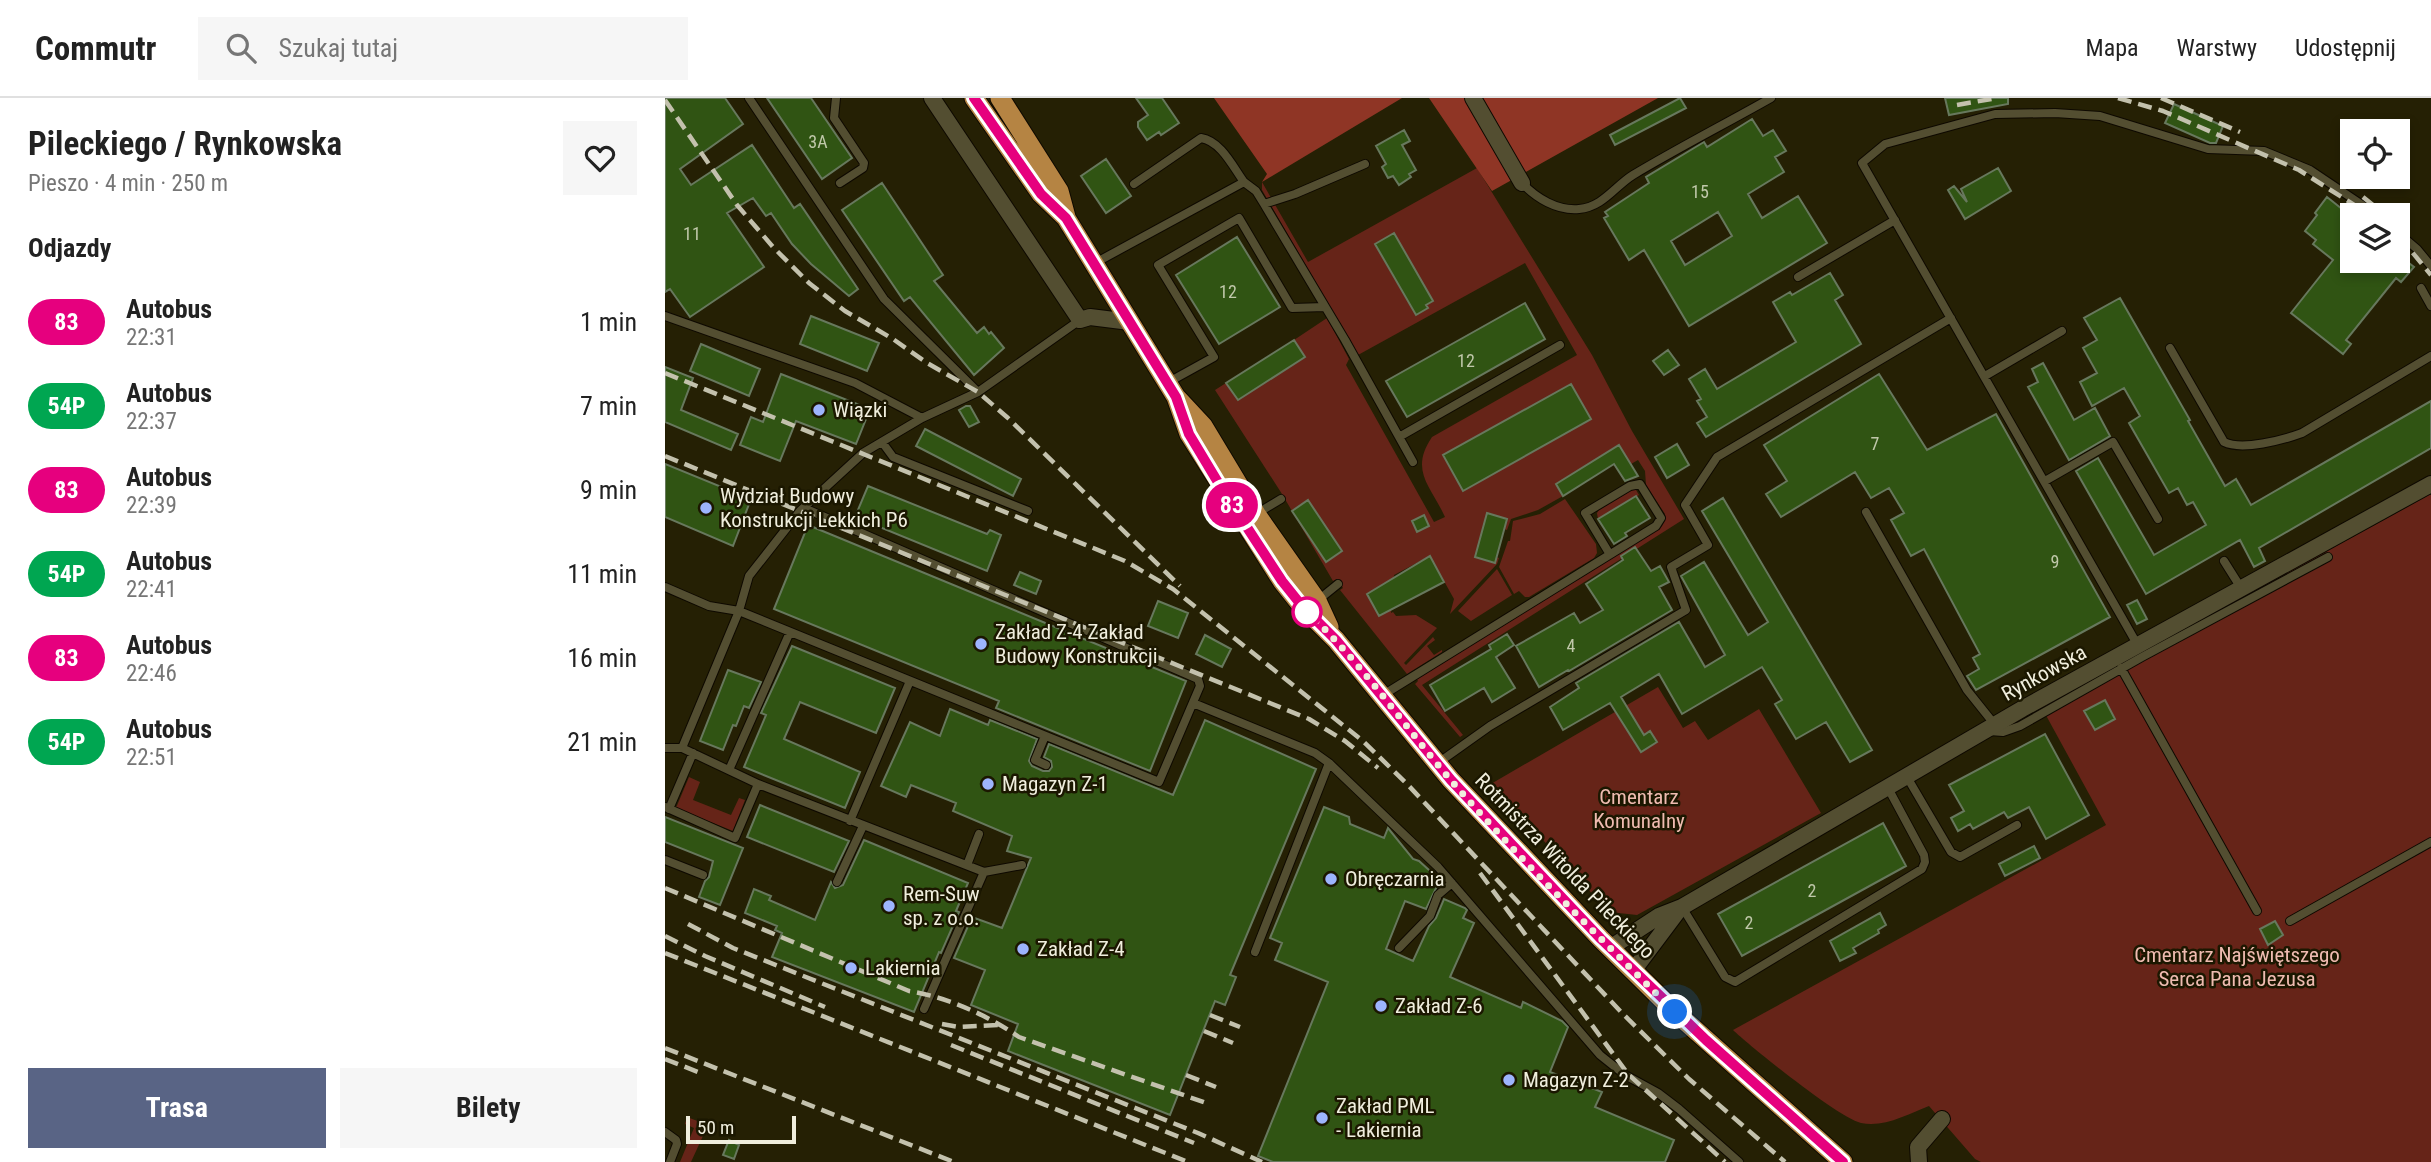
<!DOCTYPE html>
<html lang="pl">
<meta charset="utf-8">
<style>
:root{--surface:#fff;--page:#f6f6f6;--text:#222;--muted:#767676;--line:#e0e0e0;--accent:#596485}
body{margin:0;font-family:"Roboto Condensed",sans-serif;background:var(--page);color:var(--text);height:100vh;display:flex;flex-direction:column;font-size:26px;white-space:nowrap}
*{box-sizing:border-box;margin:0}
p{font-size:23px;color:var(--muted)}
.icon{flex:none;width:38px;height:38px;fill:none;stroke:currentColor;stroke-width:2;stroke-linecap:round;stroke-linejoin:round}
.map{position:relative;flex:1;overflow:hidden}
.details{display:flex;flex-direction:column;background:var(--surface);width:665px}
.details>*{flex:none}
.badge{padding:0 14px;border-radius:23px;font-size:24px;line-height:46px}
.tools{position:absolute;left:1675px;top:21px;display:grid;gap:14px}
.tools a{display:grid;place-items:center;width:70px;height:70px;border-radius:0px;background:var(--surface);box-shadow:0 4px 10px #0003;font-size:35px}
.scale{position:absolute;left:21px;bottom:18px;width:110px;box-sizing:border-box;padding-left:7px;border:4px solid #f0eedd;border-top:0;font-size:19px;line-height:24px;white-space:nowrap;color:#f0eedd;-webkit-text-stroke:5px #1b1700;paint-order:stroke}
.you{position:absolute;width:35px;height:35px;margin:-18px;border:5px solid #fff;border-radius:50%;background:#1a73e8;box-shadow:0 0 0 10px #1a73e833}
.map>.badge{position:absolute;translate:-50% -50%;box-shadow:0 0 0 4px #fff}
h2{padding:0 28px;font-size:26px;line-height:63px}
.round{display:grid;place-items:center;flex:none;width:74px;height:74px;border-radius:0px;background:var(--page)}
.overview{display:flex;align-items:center;justify-content:space-between;height:119px;padding:0 28px}
h1{font-size:33px;font-weight:700;line-height:52px}
.action{display:flex;gap:14px;margin-top:auto;padding:14px 28px}
.action a{flex:1;height:80px;border-radius:0px;background:var(--accent);color:#fff;font-size:28px;font-weight:700;line-height:80px;text-align:center}
.action a+a{background:var(--page);color:var(--text)}
ul{padding:0;list-style:none}
li{display:flex;align-items:center;gap:21px;height:84px;padding:0 28px}
li div{flex:1}
li b{display:block;font-size:26px}
li em{font-style:normal}
li .badge{min-width:77px;font-weight:700;text-align:center}
header{display:flex;align-items:center;gap:42px;box-sizing:border-box;height:98px;padding:0 35px;background:var(--surface);border-bottom:2px solid var(--line)}
header strong{font-size:33px}
nav{display:flex;gap:38px;margin-inline-start:auto;font-size:24px}
.search{width:490px;height:63px;background:var(--page);display:flex;align-items:center;gap:18px;box-sizing:border-box;padding:0 24px;border-radius:0px;color:var(--muted);font-size:26px}
main{display:flex;flex:1;min-height:0}
.map>svg:first-child{display:block}
</style>
<header>
<strong>Commutr</strong>
<div class="search"><svg class="icon" aria-label="search" viewBox="0 0 24 24"><circle cx="10" cy="10" r="6"/><path d="M15 15l6 6"/></svg>Szukaj tutaj</div>
<nav><a>Mapa</a><a>Warstwy</a><a>Udostępnij</a></nav>
</header>
<main>
<section class="details">
<div class="overview"><div><h1>Pileckiego / Rynkowska</h1><p>Pieszo · 4 min · 250 m</p></div><a class="round"><svg class="icon" aria-label="heart" viewBox="0 0 24 24"><path d="M12 20l-8-8c-3-5 5-10 8-4 3-6 11-1 8 4z"/></svg></a></div>
<h2>Odjazdy</h2>
<ul>
<li><span class="badge" style="background:#e6007e;color:#fff">83</span><div><b>Autobus</b><p>22:31</p></div><em>1 min</em></li>
<li><span class="badge" style="background:#00a651;color:#fff">54P</span><div><b>Autobus</b><p>22:37</p></div><em>7 min</em></li>
<li><span class="badge" style="background:#e6007e;color:#fff">83</span><div><b>Autobus</b><p>22:39</p></div><em>9 min</em></li>
<li><span class="badge" style="background:#00a651;color:#fff">54P</span><div><b>Autobus</b><p>22:41</p></div><em>11 min</em></li>
<li><span class="badge" style="background:#e6007e;color:#fff">83</span><div><b>Autobus</b><p>22:46</p></div><em>16 min</em></li>
<li><span class="badge" style="background:#00a651;color:#fff">54P</span><div><b>Autobus</b><p>22:51</p></div><em>21 min</em></li>
</ul>
<div class="action"><a>Trasa</a><a>Bilety</a></div>
</section>
<div class="map">
<svg width="1766" height="1064" viewBox="0 0 1766 1064">
<rect width="100%" height="100%" fill="#252004"/>
<path fill="#662418" fill-rule="evenodd" d="M812,70L927,257L967,333L1019,421L757,587L798,637L795,639L750,586L753,583L752,581L997,428L1000,416L981,387L980,373L973,362L966,366L953,347L891,386L898,398L873,412L846,421L842,432L839,431L842,421L822,416L810,459L829,465L831,459L834,460L832,466L785,516L789,501L765,458L729,477L726,515L728,514L731,518L751,517L772,530L739,565L741,567L768,539L770,542L762,548L769,557L777,552V554L742,576L675,492L678,490L672,481L668,483L617,396L550,292L561,285L573,302L639,258L629,242L662,220L684,261L681,267L769,424L780,419C766,388 744,373 767,339L912,257L860,165L693,257L597,92V84L643,164ZM643,402L677,453L662,464L627,413Z
M967,392H971L974,397L933,421L932,415L934,412Z
M1764,397H1766V1064H1316L1310,1061L1264,1008C1243,1016 1219,1030 1196,1025C1174,1020 1087,950 1068,932L1441,727L1377,610Z
M900,401L931,446L932,455L929,460L864,499H860L854,493L849,496L834,469L843,443H845L848,423L875,416Z
M832,471L847,497L806,523L793,513Z
M993,589L1018,630L1030,623L1043,642L1094,611L1156,715L972,817L944,814L857,719L844,717L819,690Z
M24,679L35,684L28,702L66,717L74,700L80,702L68,733L11,710Z
M22,1019L43,1027L26,1064H15L29,1030L20,1026Z"/>
<path fill="#8f3525" d="M549,0H737L597,84L602,76Z
M764,0H993L827,93Z"/>
<path fill="#305413" stroke="#67785d" stroke-width="2" fill-rule="evenodd" d="M0,0H60L78,26L15,71L26,87L87,47L129,110L135,106L193,191L184,198L146,166L127,146L106,115L101,118L88,100L62,115L99,169L25,219L5,191L0,194Z
M102,0H146L187,60L157,81Z
M471,0H497L514,25L496,37L494,34L482,42L473,29V24L483,17Z
M1015,0L1021,10L950,47L945,37Z
M1280,0H1343V6L1284,17Z
M1509,6L1558,28L1551,45H1545L1500,25Z
M1087,21L1098,38L1108,32L1121,53L1110,59L1119,74L1083,96L1097,120L1133,98L1162,145L1024,228L979,152L964,162L939,120L943,118L940,114L984,85L981,79L1039,44L1042,49ZM1053,114L1067,138L1020,167L1006,143Z
M739,32L745,43L737,47L751,72L744,76L746,79L734,87L728,78L723,80L717,69L721,66L711,48Z
M441,61L466,98L441,115L416,78Z
M1333,70L1346,93L1300,121L1283,92L1289,88L1302,104L1296,91Z
M217,85L278,177L269,183L312,235L319,229L324,236L326,234L339,250L309,277L245,199L239,203L177,112Z
M1662,99L1687,119V163H1732V156L1749,169L1736,184L1731,180L1681,242L1686,246L1678,256L1626,215L1668,162L1648,146L1651,142L1640,133L1652,117L1650,115Z
M729,135L768,203L761,207L763,210L751,217L710,146Z
M572,139L615,209L554,246L511,177Z
M1165,175L1178,197L1170,202L1196,246L1041,339L1032,325L1042,319L1032,303L1036,301L1024,281L1040,271L1052,291L1131,244L1108,204L1125,194L1127,197Z
M1455,200L1525,322L1523,323L1560,388L1571,381L1586,407L1766,303V350L1594,450L1600,463L1589,469L1575,442L1481,496L1411,373L1433,360L1489,457L1541,427L1528,404L1522,407L1513,390L1504,395L1464,325L1475,318L1459,290L1427,308L1415,284L1432,275L1418,250L1432,242L1419,220Z
M860,205L880,241L742,319L721,283Z
M146,218L214,245L202,273L135,246Z
M629,242L640,259L573,302L561,285Z
M36,246L95,271L84,298L25,273Z
M1003,252L1014,267L999,277L988,263Z
M1378,265L1409,322L1430,310L1445,338L1404,362L1363,289L1373,284L1367,271Z
M0,269L28,280L16,312L73,336L66,352L0,324Z
M116,276L205,311L191,346L131,323L115,363L75,347L86,319L98,324Z
M1214,276L1262,352L1331,316L1445,519L1311,592L1302,578L1314,571L1308,560L1315,556L1259,451L1246,458L1226,422L1239,415L1224,390L1206,400L1190,374L1116,419L1101,396L1122,383L1099,347Z
M906,286L926,321L798,393L778,357Z
M301,308H305L314,324L304,329L294,312Z
M260,331L356,381L348,398L251,348Z
M1012,346L1024,367L1002,380L990,359Z
M954,347L973,378L960,383L949,366L898,398L891,386Z
M0,366L86,401L68,448L0,419Z
M203,388L322,436L325,432L336,437L322,473L190,419Z
M971,398L985,420L960,435L962,438L949,446L933,421Z
M1058,400L1207,652L1185,664L1161,624L1131,641L1110,606L1117,602L1097,569L1017,616L994,576L956,599L979,637L985,633L992,644L976,654L945,605L898,632L885,609L914,590L911,585L1014,524L1040,569L1060,557L1016,478L1039,464L1083,537L1103,524L1037,413Z
M643,402L677,453L661,464L627,413Z
M822,415L842,421L830,465L810,459Z
M759,417L764,428L752,434L747,423Z
M143,427L521,583L485,673L331,610L334,603L109,511Z
M970,449L986,473L995,468L1004,484L994,489L1007,512L904,573L903,572L874,589L851,548L909,515L915,525L938,512L921,486L958,462L956,458Z
M765,458L779,484L714,518L702,496Z
M355,474L376,483L371,496L349,487Z
M1472,502L1482,521L1472,526L1462,507Z
M493,503L523,515L513,540L483,528Z
M842,536L849,547L831,559L850,590L827,604L819,590L780,613L765,587L826,551L824,547Z
M540,537L566,551L557,569L531,556Z
M127,548L230,590L211,635L135,604L119,641L195,674L180,710L79,669L101,617L96,615Z
M63,572L96,584L84,610L79,608L71,628L68,627L58,652L35,643Z
M1440,602L1450,621L1430,632L1419,613Z
M285,611L323,627L325,622L372,641L364,663L367,668L378,673H384L387,669L386,663L379,659L384,646L508,697L540,622L651,671L565,877L571,879L560,907L550,903L505,1017L343,953L353,926L306,907L320,872L289,860L307,819L337,830L366,760L342,753L347,738L288,713L291,705L246,687L241,699L216,688L245,624L275,638Z
M1380,636L1424,717L1381,741L1364,709L1343,720L1339,714L1308,731L1305,726L1293,733L1286,720L1299,713L1284,687Z
M95,707L184,743L169,774L82,739Z
M659,709L684,719L685,726L719,740L723,730L748,761L754,763L775,782L761,811L740,803L721,851L748,863L764,828L771,820L779,801L800,810L802,812L798,820L809,825L785,879L856,910L858,904L897,923L903,929L885,974L937,994L930,1009L1009,1042L1000,1064H608L593,1058L663,884L610,862L617,845L605,840Z
M0,719L78,750L55,807L34,799L40,783L44,779L48,763L0,744Z
M1218,725L1241,768L1077,858L1053,816Z
M199,742L303,785L291,813L294,814L276,855L274,854L249,914L107,859L117,835L110,832L112,828L80,815L89,791L106,798L104,802L150,822L166,784L170,790L178,787Z
M1369,748L1375,760L1340,778L1334,766Z
M1215,815L1221,827L1213,832L1214,835L1188,850L1191,855L1175,863L1165,843Z
M1610,823L1618,837L1603,847L1595,831Z
M64,1042L74,1047L69,1061L58,1057Z"/>
<g fill="none" stroke-linecap="round" stroke-linejoin="round">
<defs>
<path id="service" d="M84,0L219,201L313,294L415,222
M171,0L169,20L199,65L198,70L175,85
M857,85C871,100 892,113 914,111C938,109 950,88 968,77C1013,50 1060,26 1106,0
M469,86L536,40C556,43 568,69 579,84
M599,106L630,96L700,66
M1732,134L1752,151L1766,168
M430,165L579,84L591,93L599,106L680,242L748,364
M1133,179L1230,122
M1756,190L1766,208
M0,218L190,285L257,320
M1505,250L1559,344C1577,353 1618,342 1637,335L1766,258
M1320,278L1397,233
M502,285L549,259L493,167L574,120L627,210L660,209
M734,339L895,247
M217,344L228,359L363,413
M1380,383L1448,344L1493,421
M1201,414L1302,592L1330,627
M591,416L616,401
M1559,463L1576,490
M0,489L44,508L74,513L494,684L535,588L533,581L139,410
M652,503L673,486
M1472,546L1197,65L1220,46L1330,16L1390,15L1435,18L1543,51L1599,53L1645,72L1712,117
M1456,570L1592,813
M718,597L991,428L996,420L975,386L965,388L920,415L944,455
M528,605L650,655L664,665L773,769L935,957L960,977L993,995L1014,1011L1074,1064
M1324,633L1338,634L1355,628L1477,559L1663,459
M380,638L370,662L381,667
M0,650H17
M773,665L825,628L1021,512L1006,469L1043,447L1020,407L1052,359L1286,220
M64,672L125,534
M1242,679L1286,754L1295,759L1352,727
M0,709L70,740L93,686
M4,711L28,655
M185,723L245,583
M0,762L38,777
M302,767L314,736
M319,774L357,767
M172,784L198,728
M1017,809L1060,879L1070,884L1257,771L1260,764L1259,757L1223,690
M1625,823L1766,744
M734,850L765,818L773,797L787,785
M590,854L664,665
M259,911L319,774L93,686L17,650L74,513L84,478L135,413L198,355L257,320L313,294
M0,1034L11,1042L12,1046L5,1064"/>
<path id="minor" d="M267,0L415,222L425,219L465,224
M808,0L857,85
M945,850L994,818L1017,809L1357,611L1766,386
M968,873L1013,813
M1254,1064L1253,1049L1277,1021"/>
<path id="primary" d="M309,0L376,96L401,120L511,299L538,328L591,416L652,503L664,529
M335,0L394,93L401,119
M511,299L524,336L617,483L637,508L671,542L786,682L936,841L1010,914L1178,1064"/>
</defs>
<use href="#service" stroke="#0e0900" stroke-width="10"/>
<use href="#minor" stroke="#0e0900" stroke-width="18"/>
<use href="#primary" stroke="#0e0900" stroke-width="21"/>
<use href="#service" stroke="#534e31" stroke-width="8"/>
<use href="#minor" stroke="#534e31" stroke-width="16"/>
<use href="#primary" stroke="#b58443" stroke-width="19"/>
<path stroke="#c3c1ad" stroke-width="4.5" stroke-dasharray="14 7" stroke-linecap="butt" d="M1453,0L1498,13L1634,72L1705,117
M1496,0L1575,34
M0,2L72,107L108,149L144,185L180,213L228,241L262,265L313,294L343,320L515,488
M1292,7L1332,0
M1698,99L1720,117
M1732,141L1747,154L1766,177
M0,275L460,463L508,491L699,644L743,687L958,916L1024,981L1120,1064
M0,358L644,621L680,643L713,670
M815,775L963,976L1060,1064
M0,790L244,893C282,899 322,917 354,939L544,1006
M23,826L68,850L533,1035L597,1064
M0,838L40,858L160,909
M0,855L523,1064
M545,917L575,929
M277,926L294,929L333,927
M539,933L568,945
M286,947L529,1045
M0,950L289,1064
M0,961L33,974
M521,977L551,989"/>
</g>
<g fill="none" stroke-linecap="round" stroke-linejoin="round">
<defs>
<path id="line" d="M309,0L376,96L401,120L511,299L524,336L557,391L617,483L637,508L671,542L786,682L936,841L1041,942L1178,1064"/>
</defs>
<use href="#line" stroke="#fff" stroke-width="16"/>
<use href="#line" stroke="#e6007e" stroke-width="10"/>
<path stroke="#f0eedd" stroke-width="7" stroke-dasharray="0 12.6" d="M642,514C695,563 737,625 784,680C855,762 933,838 1010,914"/>
</g>
<g fill="#9db4fd" stroke="#1b1700" stroke-width="2.5">
<circle cx="154" cy="312" r="7"/>
<circle cx="41" cy="410" r="7"/>
<circle cx="316" cy="546" r="7"/>
<circle cx="323" cy="686" r="7"/>
<circle cx="666" cy="781" r="7"/>
<circle cx="224" cy="808" r="7"/>
<circle cx="358" cy="851" r="7"/>
<circle cx="186" cy="870" r="7"/>
<circle cx="716" cy="908" r="7"/>
<circle cx="844" cy="982" r="7"/>
<circle cx="657" cy="1020" r="7"/>
</g>
<circle fill="#fff" stroke="#e6007e" stroke-width="3.5" cx="642" cy="514" r="14"/>
<g text-anchor="middle" dominant-baseline="central" stroke-width="5" stroke-linejoin="round" paint-order="stroke">
<g font-size="18" fill="#c0c8aa">
<text x="153" y="43">3A</text>
<text x="1035" y="93">15</text>
<text x="27" y="135">11</text>
<text x="563" y="193">12</text>
<text x="801" y="262">12</text>
<text x="1210" y="345">7</text>
<text x="1390" y="463">9</text>
<text x="906" y="547">4</text>
<text x="1147" y="792">2</text>
<text x="1084" y="824">2</text>
</g>
<g font-size="21" fill="#f0eedd" stroke="#1b1700" text-anchor="start">
<text x="168" y="312">Wiązki</text>
<text x="55" y="398">Wydział Budowy<tspan x="55" dy="24">Konstrukcji Lekkich P6</tspan></text>
<text x="330" y="534">Zakład Z-4 Zakład<tspan x="330" dy="24">Budowy Konstrukcji</tspan></text>
<text x="337" y="686">Magazyn Z-1</text>
<text x="680" y="781">Obręczarnia</text>
<text x="238" y="796">Rem-Suw<tspan x="238" dy="24">sp. z o.o.</tspan></text>
<text x="372" y="851">Zakład Z-4</text>
<text x="200" y="870">Lakiernia</text>
<text x="730" y="908">Zakład Z-6</text>
<text x="858" y="982">Magazyn Z-2</text>
<text x="671" y="1008">Zakład PML<tspan x="671" dy="24">- Lakiernia</tspan></text>
</g>
<g font-size="21" fill="#f0eedd" stroke="#1b1700">
<text transform="translate(1379 575) rotate(-29)">Rynkowska</text>
<text transform="translate(900 768) rotate(46)">Rotmistrza Witolda Pileckiego</text>
</g>
<g font-size="21" fill="#efbbb0" stroke="#1b1700">
<text x="974" y="699">Cmentarz<tspan x="974" dy="24">Komunalny</tspan></text>
<text x="1572" y="857">Cmentarz Najświętszego<tspan x="1572" dy="24">Serca Pana Jezusa</tspan></text>
</g>
</g>
</svg>
<div class="tools">
<a><svg class="icon" aria-label="locate" viewBox="0 0 24 24"><circle cx="12" cy="12" r="6"/><path d="M12 2v4M12 18v4M2 12h4M18 12h4"/></svg></a>
<a><svg class="icon" aria-label="layers" viewBox="0 0 24 24"><path d="M12 4l9 5-9 5-9-5zM3 14l9 5 9-5"/></svg></a>
</div>
<div class="scale">50 m</div>
<div class="you" style="left:1010px;top:914px"></div>
<b class="badge" style="left:567px;top:407px;background:#e6007e;color:#fff">83</b>
</div>
</main>
